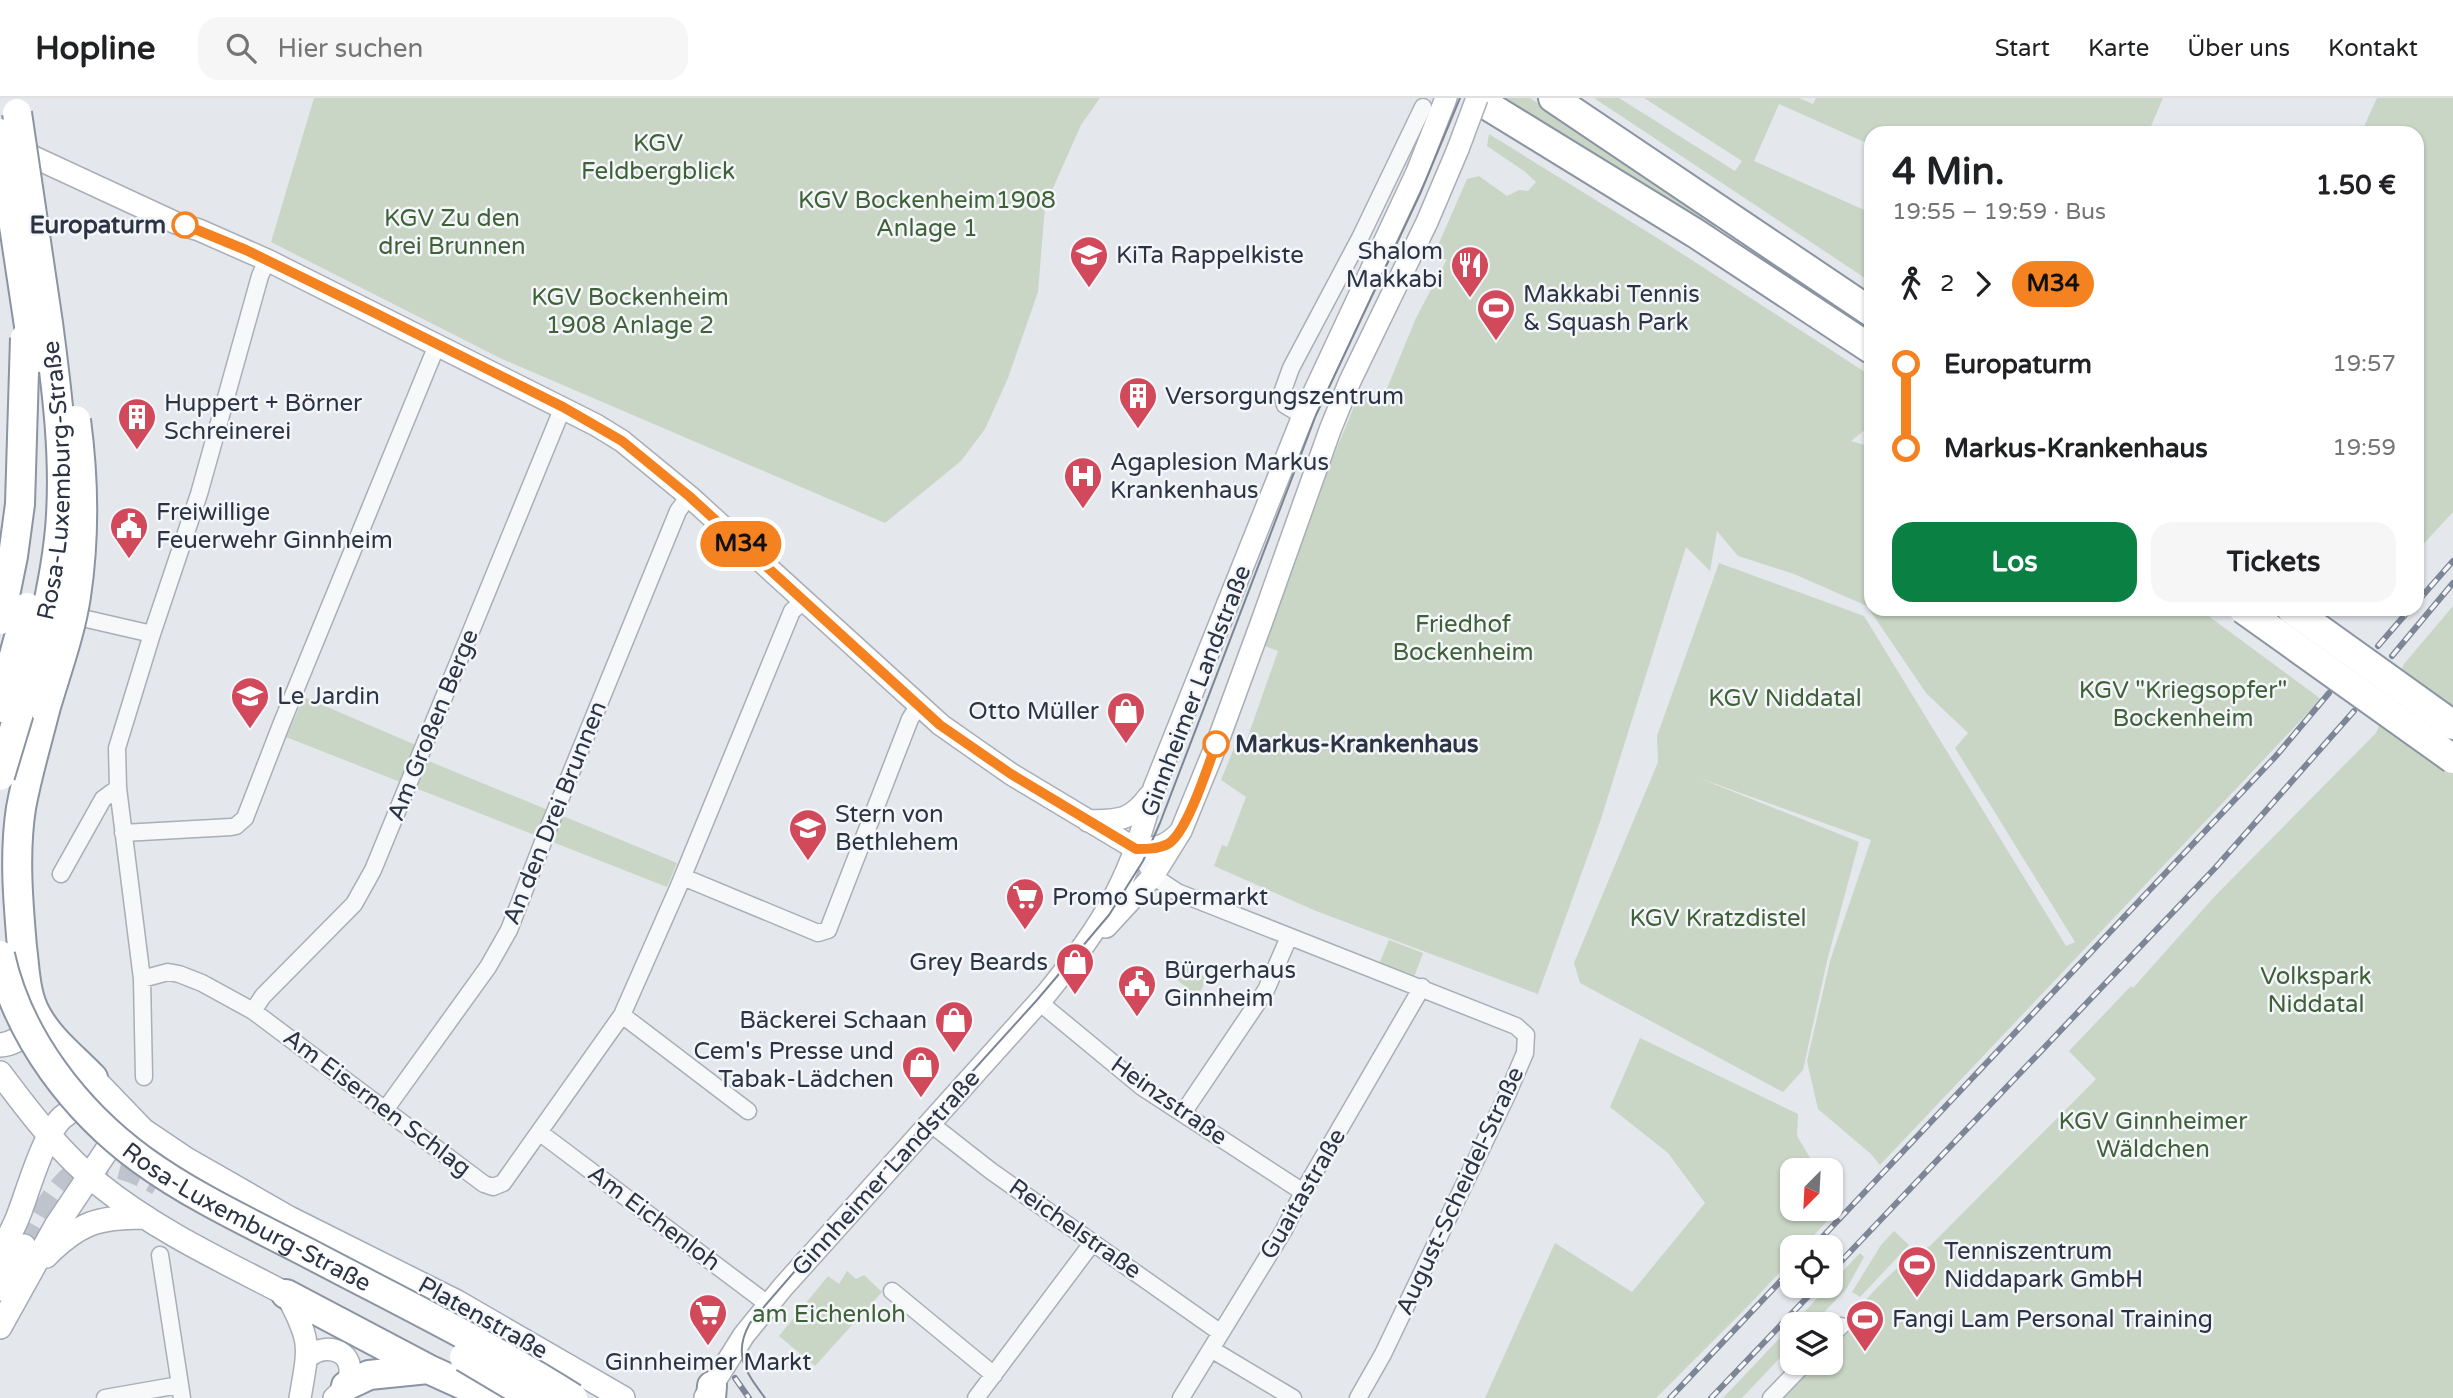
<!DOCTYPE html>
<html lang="de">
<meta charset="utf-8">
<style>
:root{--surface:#fff;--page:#f6f6f6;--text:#202124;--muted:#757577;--line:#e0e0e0;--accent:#0b8043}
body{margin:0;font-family:"Varela Round",sans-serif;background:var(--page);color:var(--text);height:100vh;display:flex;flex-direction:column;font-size:26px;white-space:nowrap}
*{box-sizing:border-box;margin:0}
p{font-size:23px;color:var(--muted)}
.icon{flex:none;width:38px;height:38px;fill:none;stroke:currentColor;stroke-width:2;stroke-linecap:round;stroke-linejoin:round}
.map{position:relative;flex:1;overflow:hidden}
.panel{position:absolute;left:1864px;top:28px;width:560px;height:490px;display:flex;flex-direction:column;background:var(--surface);border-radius:21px;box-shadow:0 2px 5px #0004}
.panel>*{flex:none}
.badge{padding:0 14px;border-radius:23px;font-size:24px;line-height:46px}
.needle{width:46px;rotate:204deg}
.fabs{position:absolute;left:1780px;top:1060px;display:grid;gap:14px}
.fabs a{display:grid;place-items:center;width:63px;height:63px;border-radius:14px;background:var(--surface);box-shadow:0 2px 5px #0004;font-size:35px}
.map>.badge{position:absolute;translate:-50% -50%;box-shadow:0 0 0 4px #fff}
.legs{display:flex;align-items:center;gap:10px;height:77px;padding:0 28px;font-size:23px}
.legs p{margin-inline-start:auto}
.head{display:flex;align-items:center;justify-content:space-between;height:119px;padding:0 28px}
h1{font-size:38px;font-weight:800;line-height:52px}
.primary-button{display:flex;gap:14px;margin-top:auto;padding:14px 28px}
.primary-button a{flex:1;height:80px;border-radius:21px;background:var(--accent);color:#fff;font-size:28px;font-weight:800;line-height:80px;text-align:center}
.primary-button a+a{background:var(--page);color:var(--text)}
ul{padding:0 28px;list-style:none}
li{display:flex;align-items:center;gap:24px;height:84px;font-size:26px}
li i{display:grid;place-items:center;width:10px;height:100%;margin:0 9px;background:currentColor}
li i::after{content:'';width:18px;height:18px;margin:-9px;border:5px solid;border-radius:50%;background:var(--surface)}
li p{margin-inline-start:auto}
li:first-child i{background:linear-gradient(#0000 50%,currentColor 0)}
li:last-child i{background:linear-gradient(currentColor 50%,#0000 0)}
header{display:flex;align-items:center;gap:42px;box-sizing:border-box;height:98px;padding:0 35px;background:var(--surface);border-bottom:2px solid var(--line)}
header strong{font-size:33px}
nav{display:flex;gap:38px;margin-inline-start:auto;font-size:24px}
.search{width:490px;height:63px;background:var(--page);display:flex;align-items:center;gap:18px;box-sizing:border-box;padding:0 24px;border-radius:21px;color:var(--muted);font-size:26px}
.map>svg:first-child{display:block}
</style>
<header>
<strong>Hopline</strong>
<div class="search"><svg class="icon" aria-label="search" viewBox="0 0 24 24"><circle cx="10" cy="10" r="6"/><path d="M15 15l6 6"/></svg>Hier suchen</div>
<nav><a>Start</a><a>Karte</a><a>Über uns</a><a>Kontakt</a></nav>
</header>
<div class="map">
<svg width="2453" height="1300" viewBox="0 0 2453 1300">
<rect width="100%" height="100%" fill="#e4e7ec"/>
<path fill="#c9d6c5" d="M314,0H1100L1081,27L1045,108L1038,194L1008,280L985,331L961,363L885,425L502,261L271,144Z
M1503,0H1530L1716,127L1715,130Z
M1594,0H1619L1735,73L1742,63L1644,0H1799L1813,6L1816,0H2163L2148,35H1871V47L1779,6L1754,63L1871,115V184Z
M2377,0H2453V414L2417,453V35H2361Z
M1489,36L1667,146L1871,278V327L1851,343L1871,349V511H2199L2321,601L1880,1067L1871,1056L1818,1011L1807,963L1830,863L1871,742L1699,680L1859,744L1827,863L1803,972L1783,994L1580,885L1574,865L1658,664L1657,638L1719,465L1864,518L2066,848L2075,844L1955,650L1968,635L1926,595L1867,508L1794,476L1738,458L1717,433L1710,473L1686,449L1600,724L1538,896L1316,813L1214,768L1222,747L1227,749L1246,699L1221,682L1234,650L1246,644L1278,553L1265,548L1319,393L1360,294L1383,300L1416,220L1447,161H1432L1467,81L1479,78L1507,98L1519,92L1528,93L1536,84L1524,73L1487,48Z
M2453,508V1300H1774L1807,1265H1830L1831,1241C1859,1211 1893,1165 1930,1148L2096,981L2069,953L2131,888L2133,890L2215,798L2376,635L2404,566Z
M304,599L418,648L414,657L677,765L667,789L286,639Z
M1389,842L1423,855L1414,879L1379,866Z
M1173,860L1196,871L1204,879L1203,888L1200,894H1192L1166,873Z
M1640,940L1798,1016L1797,1038L1818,1073H1792V1111H1830L1831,1094L1842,1107L1802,1150H1792V1161L1751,1205L1656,1300H1485L1555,1145L1632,1194L1705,1105L1668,1055L1610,1009Z
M1894,1133L1909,1147L1860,1199L1852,1194L1881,1147Z
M1860,1155L1864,1159L1847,1190L1812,1227H1792Z
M847,1173L856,1181L864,1177L882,1194L815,1268L779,1238L828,1178L839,1186Z
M1792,1227V1247L1742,1300H1723Z"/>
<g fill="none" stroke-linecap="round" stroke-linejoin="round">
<path stroke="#bfc3cb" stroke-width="23" stroke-dasharray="23 11" stroke-linecap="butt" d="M24,1148C61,1083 79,1041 158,1086"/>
<defs>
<path id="street" d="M1303,318L1285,307L1282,295L1291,270L1360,140L1423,9
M65,516L152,536
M123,735L231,729L236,728L245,720L281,627L437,247
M1136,751L1153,778L1177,794L1516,928L1526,937L1525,955L1507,997L1383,1256L1358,1300
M61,776L103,701L118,690
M683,779L818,835L828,832L910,621L919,607
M142,881L168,874L179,876L202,885L253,913L484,1086L493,1089L503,1085L622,917L678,790L792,513L804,503
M1039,904L1142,989L1303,1094
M253,913L263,898L354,806L373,772L563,309
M622,917L748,1013
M144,979L142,881L118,690L117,650L152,536L199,396L260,178L267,162
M385,1012L488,869L509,832L548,731L678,413L689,398
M1183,1015L1266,892L1289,839
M931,1026L991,1073L1221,1235
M539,1034L769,1207
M160,1157L182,1300
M892,1193L994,1277
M1830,1238L1841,1228
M1211,1251L1293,1300
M105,1300L179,1287
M976,1300L1093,1144
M1181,1300L1284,1132L1303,1094L1422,889
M1771,1300L1805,1265"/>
<path id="secondary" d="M12,49L176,125L199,132L267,162L596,327L622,343L689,398L941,627L1011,676L1136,751C1156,751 1168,748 1181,733
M1088,723C1118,722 1130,724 1149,698
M1106,829L1153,778L1181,733L1219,640L1262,523L1330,332L1350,283L1427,124L1458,51
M286,1196C312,1244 309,1248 300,1300
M308,1259C328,1242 358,1255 348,1283C345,1290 339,1295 334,1300
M705,1299L744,1237L783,1189L1047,895C1072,864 1097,832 1115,797C1133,763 1144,727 1154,690L1303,318L1417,74L1446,0"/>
<path id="primary" d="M0,947C13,946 23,939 31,930
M0,975C30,1015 61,1056 100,1087C156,1132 223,1163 286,1196
M93,980L143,1032L186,1061L289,1120L457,1204L623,1300
M0,1156C6,1143 14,1130 19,1116C28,1093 45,1032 64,1018C74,1010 87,1008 100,1011
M46,1158C79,1125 98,1119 143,1119
M0,1191L24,1148
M0,1229L56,1128L115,1040L119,1025"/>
<path id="highway" d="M1553,0L1871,214
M1490,9L1695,135L1871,251
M45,612C37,644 27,677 21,710C14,755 18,803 22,849C25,871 25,896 36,916C49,941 74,960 93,980
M286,1196L428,1271L492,1300
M346,1288L369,1277L428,1271
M711,1300L712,1288"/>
</defs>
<use href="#street" stroke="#a9aeb7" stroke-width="19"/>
<use href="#secondary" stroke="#a9aeb7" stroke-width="24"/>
<use href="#primary" stroke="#a3abb8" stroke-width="26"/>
<use href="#highway" stroke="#8b94a3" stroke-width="32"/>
<use href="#street" stroke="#f7f8fa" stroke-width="16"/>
<use href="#secondary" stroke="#fff" stroke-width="21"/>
<use href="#primary" stroke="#fff" stroke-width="23"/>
<use href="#highway" stroke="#fff" stroke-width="28"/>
<path stroke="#7d8696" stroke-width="2" d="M765,1300C746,1274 732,1257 750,1225L865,1092L1037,902L1109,817L1143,763L1160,725L1316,317L1420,96L1460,0"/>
<defs>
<path id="rail" d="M2417,504L2453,463
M2378,548L2410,511
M2392,558L2453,485
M1812,1150L2276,658L2329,595
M1830,1175L2216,769L2354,613
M735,1280L749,1300
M1670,1300L1792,1171
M1711,1300L1818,1188"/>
</defs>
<use href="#rail" stroke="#7d8696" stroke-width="6"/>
<use href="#rail" stroke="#f4f6f9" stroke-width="3.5" stroke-dasharray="10" stroke-linecap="butt"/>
<defs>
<path id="secondary-bridge" d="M1458,51L1477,0"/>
<g id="highway-bridge">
<path d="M0,35L34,261"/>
<path d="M2243,511L2453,661"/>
<path d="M2291,511L2453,627"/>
<path d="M0,522L13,458L20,406L25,240"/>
<path d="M0,610L27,509"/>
<path d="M45,612C56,574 70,537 76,498C85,438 84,382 76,322"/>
<path id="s1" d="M0,678C24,597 52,515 60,431C66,361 57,293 48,225C38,155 27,85 17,15"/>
<path id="s2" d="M0,857C18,939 75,1013 142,1062C193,1099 252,1126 308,1155C397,1202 488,1246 573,1300"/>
<path d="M464,1259L533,1300"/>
</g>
</defs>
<use href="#secondary-bridge" stroke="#a9aeb7" stroke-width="24" stroke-linecap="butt"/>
<use href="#highway-bridge" stroke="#8b94a3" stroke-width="32" stroke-linecap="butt"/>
<use href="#secondary-bridge" stroke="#fff" stroke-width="21"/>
<use href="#highway-bridge" stroke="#fff" stroke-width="28"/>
</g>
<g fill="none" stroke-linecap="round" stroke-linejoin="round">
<defs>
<path id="line-1" d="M185,127L246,152L373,214L563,309L622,343L689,398L940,627L1011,676L1136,751C1147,751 1158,751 1168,746C1187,735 1208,668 1216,646"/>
</defs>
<use href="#line-1" stroke="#fff" stroke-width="16"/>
<use href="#line-1" stroke="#f58220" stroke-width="10"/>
</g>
<defs>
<symbol id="school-pin" viewBox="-11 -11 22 30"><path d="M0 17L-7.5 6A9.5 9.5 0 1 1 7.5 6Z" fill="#d1495b" stroke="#f4f6f9"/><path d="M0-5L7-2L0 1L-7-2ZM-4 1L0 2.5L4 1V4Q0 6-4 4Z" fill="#fff"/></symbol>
<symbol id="restaurant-pin" viewBox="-11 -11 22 30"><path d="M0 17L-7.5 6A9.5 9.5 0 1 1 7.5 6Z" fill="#d1495b" stroke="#f4f6f9"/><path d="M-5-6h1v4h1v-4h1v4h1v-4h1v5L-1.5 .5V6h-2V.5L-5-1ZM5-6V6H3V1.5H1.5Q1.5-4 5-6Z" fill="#fff"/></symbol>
<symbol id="stadium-pin" viewBox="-11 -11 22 30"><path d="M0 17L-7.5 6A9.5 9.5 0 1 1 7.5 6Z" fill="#d1495b" stroke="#f4f6f9"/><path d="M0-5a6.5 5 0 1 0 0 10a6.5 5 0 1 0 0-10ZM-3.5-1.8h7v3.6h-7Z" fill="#fff"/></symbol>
<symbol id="building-pin" viewBox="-11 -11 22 30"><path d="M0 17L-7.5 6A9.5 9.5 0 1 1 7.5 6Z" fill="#d1495b" stroke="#f4f6f9"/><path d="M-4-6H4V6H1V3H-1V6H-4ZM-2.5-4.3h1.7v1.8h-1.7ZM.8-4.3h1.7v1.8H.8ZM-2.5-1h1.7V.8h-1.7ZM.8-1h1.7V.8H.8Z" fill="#fff"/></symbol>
<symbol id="hospital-pin" viewBox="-11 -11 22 30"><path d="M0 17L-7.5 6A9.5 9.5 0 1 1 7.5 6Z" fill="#d1495b" stroke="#f4f6f9"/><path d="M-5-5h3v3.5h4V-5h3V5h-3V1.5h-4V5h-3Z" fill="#fff"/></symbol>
<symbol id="civic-pin" viewBox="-11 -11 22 30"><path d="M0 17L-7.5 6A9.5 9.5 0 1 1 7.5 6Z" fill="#d1495b" stroke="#f4f6f9"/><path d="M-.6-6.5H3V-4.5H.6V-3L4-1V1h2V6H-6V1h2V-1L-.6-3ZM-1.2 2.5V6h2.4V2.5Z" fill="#fff"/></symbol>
<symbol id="shop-pin" viewBox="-11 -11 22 30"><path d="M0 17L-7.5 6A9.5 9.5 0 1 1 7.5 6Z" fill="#d1495b" stroke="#f4f6f9"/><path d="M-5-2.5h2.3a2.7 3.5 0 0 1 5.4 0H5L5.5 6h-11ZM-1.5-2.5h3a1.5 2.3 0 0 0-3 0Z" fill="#fff"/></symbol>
<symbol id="supermarket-pin" viewBox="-11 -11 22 30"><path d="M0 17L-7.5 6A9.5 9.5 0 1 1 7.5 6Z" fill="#d1495b" stroke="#f4f6f9"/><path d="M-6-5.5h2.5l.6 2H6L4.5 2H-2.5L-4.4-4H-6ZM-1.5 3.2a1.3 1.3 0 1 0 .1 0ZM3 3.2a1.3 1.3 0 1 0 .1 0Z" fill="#fff"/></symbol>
</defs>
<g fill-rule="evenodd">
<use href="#school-pin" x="1067" y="135" width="44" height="60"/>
<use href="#restaurant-pin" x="1448" y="145" width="44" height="60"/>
<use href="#stadium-pin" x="1474" y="188" width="44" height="60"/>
<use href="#building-pin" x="1116" y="276" width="44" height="60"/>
<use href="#building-pin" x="115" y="297" width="44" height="60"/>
<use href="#hospital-pin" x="1061" y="356" width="44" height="60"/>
<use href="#civic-pin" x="107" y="406" width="44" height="60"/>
<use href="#school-pin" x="228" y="576" width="44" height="60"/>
<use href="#shop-pin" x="1104" y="591" width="44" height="60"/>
<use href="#school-pin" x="786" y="708" width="44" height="60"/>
<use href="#supermarket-pin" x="1003" y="777" width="44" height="60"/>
<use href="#shop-pin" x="1053" y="842" width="44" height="60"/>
<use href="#civic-pin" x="1115" y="864" width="44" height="60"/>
<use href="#shop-pin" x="932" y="900" width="44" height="60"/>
<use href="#shop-pin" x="899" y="945" width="44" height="60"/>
<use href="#stadium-pin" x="1895" y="1145" width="44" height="60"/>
<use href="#supermarket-pin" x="686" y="1193" width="44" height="60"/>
<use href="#stadium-pin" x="1843" y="1199" width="44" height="60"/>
</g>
<g fill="#fff" stroke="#f58220" stroke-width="3.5">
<circle cx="185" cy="127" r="12"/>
<circle cx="1216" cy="646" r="12"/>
</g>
<g text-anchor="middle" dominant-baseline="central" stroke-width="5" stroke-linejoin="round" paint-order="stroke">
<g font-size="24" fill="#3f6138" stroke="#f4f6f9">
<text x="658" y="45">KGV<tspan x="658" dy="28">Feldbergblick</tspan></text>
<text x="927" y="102">KGV Bockenheim1908<tspan x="927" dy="28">Anlage 1</tspan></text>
<text x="452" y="120">KGV Zu den<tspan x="452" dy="28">drei Brunnen</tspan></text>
<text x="630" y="199">KGV Bockenheim<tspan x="630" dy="28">1908 Anlage 2</tspan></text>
<text x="1463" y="526">Friedhof<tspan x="1463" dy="28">Bockenheim</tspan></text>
<text x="2183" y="592">KGV "Kriegsopfer"<tspan x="2183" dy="28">Bockenheim</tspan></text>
<text x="1785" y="600">KGV Niddatal</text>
<text x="1718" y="820">KGV Kratzdistel</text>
<text x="2316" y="878">Volkspark<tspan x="2316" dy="28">Niddatal</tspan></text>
<text x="2153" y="1023">KGV Ginnheimer<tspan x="2153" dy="28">Wäldchen</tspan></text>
<text x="829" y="1216">am Eichenloh</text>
</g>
<g font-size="24" font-weight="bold" fill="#2b3445" stroke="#f4f6f9" text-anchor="end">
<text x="166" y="127">Europaturm</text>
<text x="1235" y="646" text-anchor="start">Markus-Krankenhaus</text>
</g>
<g font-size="24" fill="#2b3445" stroke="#f4f6f9" text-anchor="start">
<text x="1443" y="153" text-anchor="end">Shalom<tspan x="1443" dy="28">Makkabi</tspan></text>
<text x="1116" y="157">KiTa Rappelkiste</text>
<text x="1523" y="196">Makkabi Tennis<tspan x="1523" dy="28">&amp; Squash Park</tspan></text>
<text x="1165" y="298">Versorgungszentrum</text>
<text x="164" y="305">Huppert + Börner<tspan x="164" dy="28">Schreinerei</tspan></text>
<text x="1110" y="364">Agaplesion Markus<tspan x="1110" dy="28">Krankenhaus</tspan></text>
<text x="156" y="414">Freiwillige<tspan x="156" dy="28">Feuerwehr Ginnheim</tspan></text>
<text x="277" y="598">Le Jardin</text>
<text x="1099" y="613" text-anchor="end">Otto Müller</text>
<text x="835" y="716">Stern von<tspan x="835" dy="28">Bethlehem</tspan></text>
<text x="1052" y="799">Promo Supermarkt</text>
<text x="1048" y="864" text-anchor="end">Grey Beards</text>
<text x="1164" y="872">Bürgerhaus<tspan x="1164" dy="28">Ginnheim</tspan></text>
<text x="927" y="922" text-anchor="end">Bäckerei Schaan</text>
<text x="894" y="953" text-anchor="end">Cem's Presse und<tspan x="894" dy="28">Tabak-Lädchen</tspan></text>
<text x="1944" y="1153">Tenniszentrum<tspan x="1944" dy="28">Niddapark GmbH</tspan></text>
<text x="1892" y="1221">Fangi Lam Personal Training</text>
<text x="708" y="1264" text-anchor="middle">Ginnheimer Markt</text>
</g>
<g font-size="24" fill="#2b3445" stroke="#f4f6f9">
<text stroke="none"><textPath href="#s1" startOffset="303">Rosa-Luxemburg-Straße</textPath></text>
<text transform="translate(1196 593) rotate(-69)">Ginnheimer Landstraße</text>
<text transform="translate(433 627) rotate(-68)">Am Großen Berge</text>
<text transform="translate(555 715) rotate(-68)">An den Drei Brunnen</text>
<text transform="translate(1169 1003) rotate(35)">Heinzstraße</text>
<text transform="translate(377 1005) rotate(37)">Am Eisernen Schlag</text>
<text transform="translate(886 1075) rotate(-48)">Ginnheimer Landstraße</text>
<text transform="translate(1460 1093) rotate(-65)">August-Scheidel-Straße</text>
<text transform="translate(1303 1096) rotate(-60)">Guaitastraße</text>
<text stroke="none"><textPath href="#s2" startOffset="374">Rosa-Luxemburg-Straße</textPath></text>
<text transform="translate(654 1120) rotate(37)">Am Eichenloh</text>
<text transform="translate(1075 1131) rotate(35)">Reichelstraße</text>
<text transform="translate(483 1220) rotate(29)">Platenstraße</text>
</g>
</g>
</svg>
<div class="fabs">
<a><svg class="needle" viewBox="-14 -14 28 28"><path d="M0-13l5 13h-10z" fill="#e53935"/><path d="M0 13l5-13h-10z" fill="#757577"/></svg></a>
<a><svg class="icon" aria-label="locate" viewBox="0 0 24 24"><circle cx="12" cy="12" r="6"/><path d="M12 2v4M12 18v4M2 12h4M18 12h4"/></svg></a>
<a><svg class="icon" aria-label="layers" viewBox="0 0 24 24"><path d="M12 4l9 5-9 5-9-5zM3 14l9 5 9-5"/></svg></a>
</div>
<b class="badge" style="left:741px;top:446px;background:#f58220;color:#111">M34</b>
<section class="panel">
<div class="head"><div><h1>4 Min.</h1><p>19:55 – 19:59 · Bus</p></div><b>1.50 €</b></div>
<div class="legs"><svg class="icon" aria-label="walk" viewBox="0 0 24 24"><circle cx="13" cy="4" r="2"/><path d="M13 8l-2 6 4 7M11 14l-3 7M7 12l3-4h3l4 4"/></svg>2<svg class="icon" aria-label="forward" viewBox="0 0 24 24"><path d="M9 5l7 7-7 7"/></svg><b class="badge" style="background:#f58220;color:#111">M34</b></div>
<ul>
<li><i style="color:#f58220"></i><b>Europaturm</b><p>19:57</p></li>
<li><i style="color:#f58220"></i><b>Markus-Krankenhaus</b><p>19:59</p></li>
</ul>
<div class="primary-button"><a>Los</a><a>Tickets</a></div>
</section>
</div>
